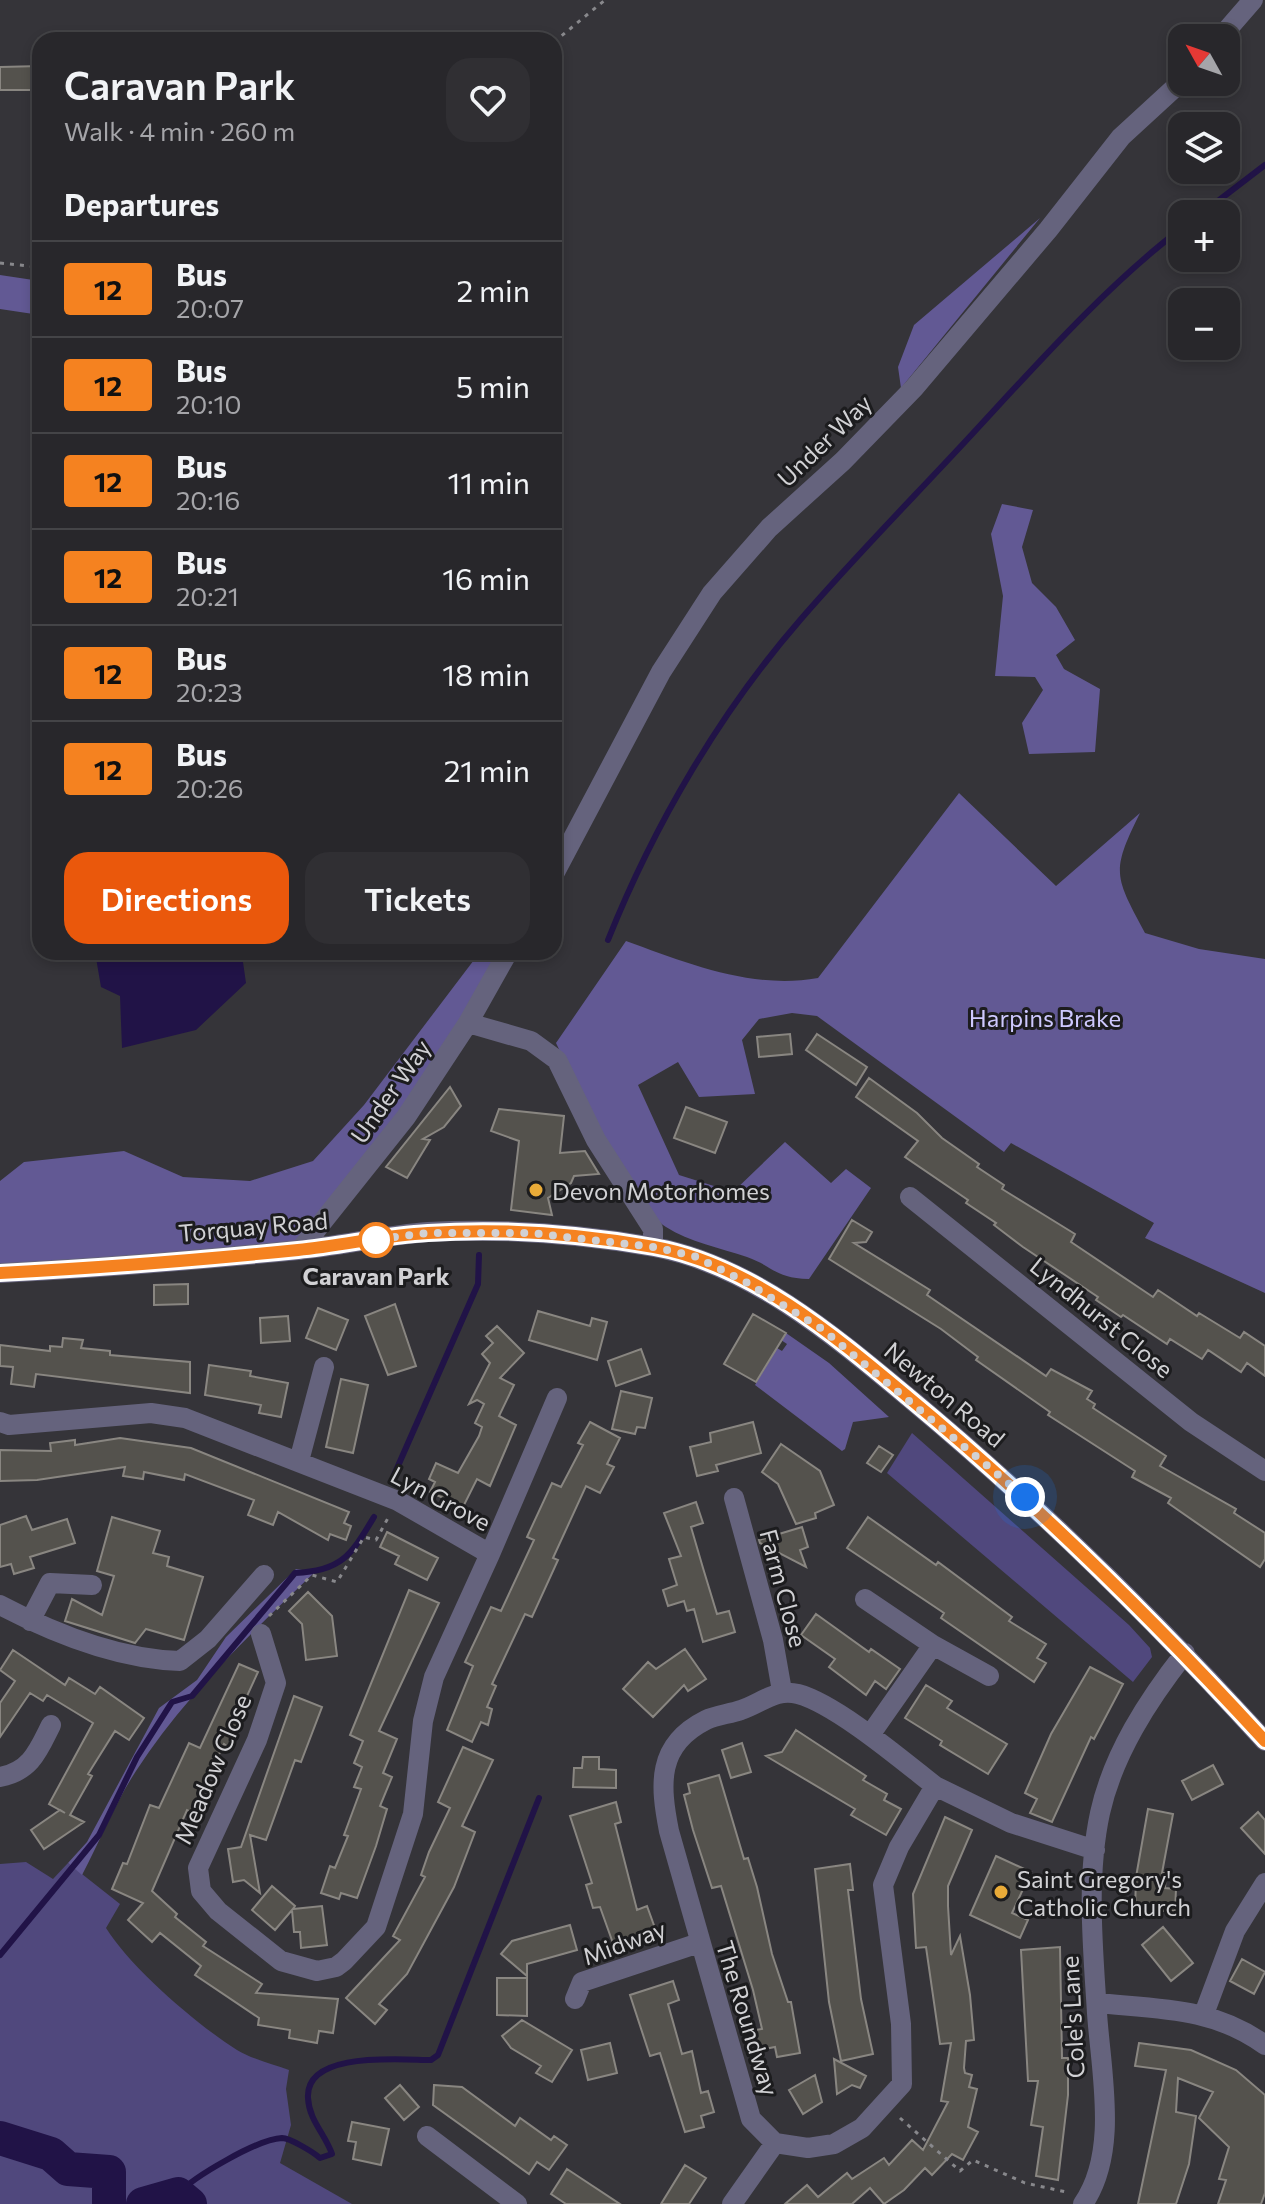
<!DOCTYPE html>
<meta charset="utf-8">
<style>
:root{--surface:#28272b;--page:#302f33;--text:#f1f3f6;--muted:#a5a5a9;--line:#444447;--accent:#ea580c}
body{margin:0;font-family:Commissioner,sans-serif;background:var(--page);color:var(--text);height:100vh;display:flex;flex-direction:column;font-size:30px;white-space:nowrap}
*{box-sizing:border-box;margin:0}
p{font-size:26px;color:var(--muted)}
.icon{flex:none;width:44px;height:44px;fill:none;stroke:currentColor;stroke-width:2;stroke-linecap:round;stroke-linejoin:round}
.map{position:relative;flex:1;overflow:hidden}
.side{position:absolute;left:32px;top:32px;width:530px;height:928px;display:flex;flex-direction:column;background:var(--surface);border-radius:24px;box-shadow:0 4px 12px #0003,0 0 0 2px var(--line)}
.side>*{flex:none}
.badge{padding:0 16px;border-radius:6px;font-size:28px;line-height:52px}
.needle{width:52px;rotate:310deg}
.controls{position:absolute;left:1168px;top:24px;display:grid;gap:16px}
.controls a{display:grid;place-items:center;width:72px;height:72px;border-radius:16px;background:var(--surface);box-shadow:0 4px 12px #0003,0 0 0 2px var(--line);font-size:40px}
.you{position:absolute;width:40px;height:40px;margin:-20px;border:6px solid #fff;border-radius:50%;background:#1a73e8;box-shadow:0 0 0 12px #1a73e833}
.map>.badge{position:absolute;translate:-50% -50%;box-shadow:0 0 0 4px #fff}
h2{padding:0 32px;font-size:30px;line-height:72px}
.round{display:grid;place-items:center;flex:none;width:84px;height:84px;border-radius:24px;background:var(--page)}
.head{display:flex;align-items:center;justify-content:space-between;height:136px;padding:0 32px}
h1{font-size:38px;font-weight:600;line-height:60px}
.button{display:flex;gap:16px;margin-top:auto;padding:16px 32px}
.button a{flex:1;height:92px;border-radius:24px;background:var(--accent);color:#fff;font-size:32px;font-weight:600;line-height:92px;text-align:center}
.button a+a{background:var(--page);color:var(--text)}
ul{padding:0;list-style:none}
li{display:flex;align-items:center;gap:24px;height:96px;padding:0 32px;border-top:2px solid var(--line)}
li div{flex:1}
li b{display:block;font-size:30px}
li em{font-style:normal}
li .badge{min-width:88px;font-weight:700;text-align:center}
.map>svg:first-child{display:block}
</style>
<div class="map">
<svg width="1265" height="2204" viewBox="0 0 1265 2204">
<rect width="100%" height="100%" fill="#353439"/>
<path fill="#50487d" d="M912,1433L1129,1625L1150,1648L1152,1657L1133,1682L887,1473Z
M26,1862L53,1879L68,1863L120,1904L106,1928C131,1968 196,2024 237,2050C252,2059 272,2064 289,2070L286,2089L291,2125L280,2163L352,2204H0V1864Z"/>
<path fill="#625994" d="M1040,218L901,388L898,367L914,325Z
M0,275L40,281V315L0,309Z
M1002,504L1033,510L1022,547L1032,583L1056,607L1075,640L1056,655L1064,669L1100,689L1095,752L1029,754L1022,723L1043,690L1035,677L995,676L1003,596L991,534Z
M959,793L1056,886L1140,813C1111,872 1114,875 1145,933L1199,949L1265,959V1293L1145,1238L1154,1223L1011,1143L1004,1152L817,1016L792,1013L759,1019L742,1040L755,1094L699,1097L678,1062L638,1085L679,1175L733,1192L785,1142L831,1183L846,1169L871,1188L809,1279C774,1278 775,1267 747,1257C721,1248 689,1242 666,1227C629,1202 577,1086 556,1043L626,941C687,963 752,990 818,978Z
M480,952H508L485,990L300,1250L0,1273V1181L24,1162L124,1151L183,1177L250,1181L313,1161L364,1105Z
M786,1333L829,1363L889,1417L853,1422L845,1449L842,1451L755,1385L777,1348L782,1351L787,1344L781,1340Z
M296,1569L315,1572C251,1633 184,1697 136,1771C115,1803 100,1841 82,1875L68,1863L87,1842L159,1708L197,1680L226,1637Z"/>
<path fill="#211347" d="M95,952H246L243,962L246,983L196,1030L122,1048L120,996L101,987Z"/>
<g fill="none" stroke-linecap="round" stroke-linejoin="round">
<path stroke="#211347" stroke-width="6" d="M1201,214L1265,165
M608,940C654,825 720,712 801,619C853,559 908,503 962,445C1029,373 1104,287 1182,228
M394,1475L478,1284L479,1255
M0,1955L99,1835L137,1757L172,1702L192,1696L295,1573C342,1571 351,1555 374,1517
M178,2194C193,2177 258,2139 282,2138C290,2138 313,2152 320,2158L332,2154C325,2134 309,2120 308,2098C305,2050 402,2060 431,2060L438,2055L539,1798"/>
<path stroke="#211347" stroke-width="34" d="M0,2138L51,2154L68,2169L109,2172V2204
M143,2204L178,2194L190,2204"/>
</g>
<path fill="#54524d" stroke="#898681" stroke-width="2" d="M40,66V90H0V67Z
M790,1034L792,1054L759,1057L757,1037Z
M817,1034L867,1067L856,1085L806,1050Z
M869,1078L917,1113L942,1138L979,1164L977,1167L1004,1185L1002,1189L1075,1234L1071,1242L1153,1297L1158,1290L1197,1316L1199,1313L1240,1338L1244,1332L1265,1346V1376L1247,1363L1241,1372L1208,1350L1202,1359L1170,1339L1167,1344L1123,1315L1121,1317L1096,1300L1098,1297L1023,1247L994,1225L996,1223L966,1203L968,1200L905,1157L918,1141L856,1097Z
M450,1087L461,1106L444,1127L423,1139L430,1140L407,1178L386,1167Z
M686,1107L727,1122L715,1153L674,1138Z
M499,1109L564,1116L560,1153L585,1151L599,1174L574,1176L571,1183L548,1198L552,1215L511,1210L519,1141L491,1131Z
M852,1220L872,1232L866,1242L854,1243L930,1290L927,1295L1046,1376L1051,1369L1092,1391L1087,1399L1095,1404L1093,1408L1166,1456L1160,1466L1236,1509L1234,1513L1265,1533V1559L1260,1567L1168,1503L1171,1498L1132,1477L1135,1471L1048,1415L1050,1412L976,1360L978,1357L941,1329L829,1259Z
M188,1284V1304L154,1305V1285Z
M395,1304L416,1366L388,1375L365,1316Z
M318,1308L348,1320L336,1350L306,1338Z
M538,1311L590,1326L592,1318L607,1322L597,1360L529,1340Z
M753,1314L786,1333L756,1382L724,1364Z
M288,1316L290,1341L261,1343L260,1318Z
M497,1326L524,1353L500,1378L514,1385L499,1416L516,1425L490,1486L477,1479L463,1507L430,1492L435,1482L429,1479L436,1463L458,1473L479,1436L482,1427L475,1423L484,1404L477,1400L469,1404L490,1363L482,1354L493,1343L486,1336Z
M63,1338L83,1340L81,1348L110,1351V1355L190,1362V1393L36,1374L34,1387L11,1384L13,1367L0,1366V1345L50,1351V1346L62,1347Z
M641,1349L650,1374L616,1386L608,1361Z
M209,1365L251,1371L250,1376L288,1383L281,1417L259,1413L261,1405L205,1395Z
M341,1379L368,1385L353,1453L326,1447Z
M621,1391L652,1398L645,1428L637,1427L635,1434L612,1429Z
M590,1422L620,1438L607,1464L614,1467L600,1493L586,1486L553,1558L558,1560L532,1617L525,1614L492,1684L496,1686L487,1707L492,1709L488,1725L481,1722L472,1742L447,1730L473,1666L465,1662L491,1607L501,1611L534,1540L527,1537L552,1483L561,1487L583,1445L578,1443Z
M753,1422L761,1453L716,1465L718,1471L697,1476L690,1447L711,1442L710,1433Z
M120,1438L191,1448L349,1512L344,1523L351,1526L346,1540L330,1534L328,1540L278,1512L273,1525L248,1515L254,1500L185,1474L184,1480L144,1472L143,1479L123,1476L125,1467L37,1480L0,1481V1450L51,1451L50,1443L75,1440V1445Z
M781,1444L820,1471L834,1505L815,1513L816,1518L796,1524L778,1484L762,1472Z
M879,1446L893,1455L881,1472L867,1463Z
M696,1502L703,1523L691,1527L703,1568L717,1614L729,1611L735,1632L703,1642L694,1609L687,1611L684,1601L668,1606L663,1590L677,1585L669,1559L681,1556L664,1513Z
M26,1516L32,1530L67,1519L75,1543L30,1557L34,1568L14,1574L11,1564L0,1567V1525Z
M112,1517L160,1531L153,1553L169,1557L167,1566L203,1577L184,1640L146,1629L135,1643L65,1621L72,1599L102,1615L114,1576L97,1571Z
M868,1517L936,1565L938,1562L1012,1617L1009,1621L1046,1644L1037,1658L1046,1663L1034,1682L941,1618L944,1613L847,1548Z
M802,1527L808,1547L800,1550L806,1567L760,1543L759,1540Z
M387,1532L438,1558L427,1580L395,1564L399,1556L380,1547Z
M409,1590L439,1603L379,1731L397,1739L383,1773L392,1777L380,1806L387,1809L376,1846L357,1898L341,1893L339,1899L321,1893L330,1866L335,1868L348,1836L344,1835L361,1789L354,1787L362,1767L354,1763L363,1741L350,1735Z
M308,1592L332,1616L337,1656L306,1660L302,1624L289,1611Z
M816,1614L869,1652L871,1649L900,1669L886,1689L875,1681L866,1695L829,1667L835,1659L801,1635Z
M685,1649L706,1679L688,1691L684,1685L653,1717L623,1689L648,1662L656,1669Z
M13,1650L65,1685L69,1678L95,1694L100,1687L144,1718L129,1740L115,1731L88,1774L92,1776L70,1815L84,1822L44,1849L31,1830L60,1810L65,1813L49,1804L93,1723L47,1695L43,1701L30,1693L0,1737V1703L15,1681L0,1670Z
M239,1664L258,1672L235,1722L239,1724L228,1747L224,1744L191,1812L187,1810L152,1891L177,1914L175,1917L206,1942L203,1946L262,1984L256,1993L338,1999L333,2033L319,2031L317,2043L289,2038L290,2030L258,2025L259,2018L195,1975L201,1966L160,1933L152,1942L128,1920L143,1903L112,1889L123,1863L127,1864L150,1805L159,1808L189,1743L200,1748Z
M1090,1667L1123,1684L1094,1739L1091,1737L1052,1822L1030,1813L1037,1799L1025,1793L1051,1734Z
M926,1685L952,1701L947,1708L1007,1744L988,1774L940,1745L942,1741L905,1718Z
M294,1696L322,1707L301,1762L295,1760L266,1840L250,1835L260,1893L244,1880L233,1882L228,1849L241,1847Z
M796,1730L866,1776L863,1780L887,1794L884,1800L901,1809L886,1835L851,1815L855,1809L766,1756L782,1752Z
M742,1743L751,1772L731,1778L722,1750Z
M463,1747L493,1760L462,1826L475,1832L454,1887L407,1974L379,2004L387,2010L375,2024L346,1998L400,1940L393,1936L425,1877L421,1875L429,1852L450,1808L438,1802Z
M583,1757H599V1769L616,1770V1788L573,1787L574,1768H582Z
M1213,1765L1223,1784L1192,1800L1182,1781Z
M719,1775L744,1859L748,1858L757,1887L772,1954L788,2002H791L800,2053L777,2057L775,2047L759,2050L755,2030L762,2029L753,1990L721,1886L712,1888L693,1830L684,1795L690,1793L688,1784Z
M616,1802L621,1822L615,1824L637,1910L647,1906L656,1931L614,1946L600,1907L593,1908L586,1885L592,1883L570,1816Z
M1148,1809L1173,1814L1162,1873H1166L1165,1888L1176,1889L1175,1911H1135L1136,1877Z
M1258,1812L1265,1820V1854L1241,1828Z
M945,1817L972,1830L948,1886V1906L951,1955L960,1936L970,1995L974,2040L966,2041L964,2068L965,2073L972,2075L969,2087L977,2089L968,2127L978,2132L963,2160L952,2154L932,2175L925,2168L904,2190L884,2204L870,2188L852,2204H785L807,2185L818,2197L847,2173L852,2179L884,2158L889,2165L912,2140L923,2150L948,2102L941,2101L951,2043L940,2044L926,1947L916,1948L913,1894Z
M996,1856L1031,1872L1012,1913L1028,1920L1020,1938L970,1915Z
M850,1864L853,1890H848L861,1999L873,2054L841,2061L829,2002L815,1869Z
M272,1886L295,1906L293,1909L322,1906L327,1945L301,1948L300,1932H294L292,1910L275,1930L252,1910Z
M570,1925L577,1950L527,1964V1976L501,1954L512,1941Z
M1163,1927L1193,1963L1171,1981L1142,1945Z
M1060,1947L1062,2058H1068V2095L1058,2180L1036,2176L1043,2127L1031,2125L1038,2081H1028L1021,1950Z
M1242,1959L1265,1972L1254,1994L1230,1981Z
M497,1978H527V2016L497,2015Z
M673,1981L679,2000L668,2004L682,2054L692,2051L701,2093L708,2091L714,2112L701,2116L704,2127L685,2132L660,2053L650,2056L630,1995Z
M522,2020L572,2050L552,2082L536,2073L541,2066L511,2048L502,2036Z
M610,2043L617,2073L588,2080L581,2050Z
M1139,2043L1191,2050L1236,2070L1265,2095V2193L1261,2204H1218L1226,2180L1219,2179L1229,2147L1199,2118L1213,2092L1178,2078L1176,2112L1196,2116L1189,2164L1176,2204H1138L1166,2070L1135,2066Z
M834,2059L866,2076L860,2088L852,2085L837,2094Z
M815,2075L822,2102L803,2114L789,2090Z
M400,2085L419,2107L404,2120L385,2098Z
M434,2085L462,2087L515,2126L520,2118L551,2140L554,2136L567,2145L549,2170L537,2162L529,2174L433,2105Z
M352,2122L389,2129L381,2165L353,2159L356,2142L348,2141Z
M685,2165L706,2178L689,2204H661Z
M567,2169L620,2204H566L551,2194Z"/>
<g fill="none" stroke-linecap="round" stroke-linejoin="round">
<path stroke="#88888c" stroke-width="3" stroke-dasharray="4 6" stroke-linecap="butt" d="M554,42L605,0
M0,263L40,267
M269,1616L312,1575L337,1582L364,1537L376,1540L388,1518
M900,2118L960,2171L973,2160L1025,2183L1066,2192"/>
<path stroke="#65637d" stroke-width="20" d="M1220,38L1253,0
M554,874L661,672L712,593L769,528L843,461L914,388L1048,230L1121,137L1182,81
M468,1023L531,1041L557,1060L596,1140L653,1229V1247
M910,1197L1191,1422L1265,1471
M300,1250L406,1117L468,1023L508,952
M0,1273C99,1268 199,1260 298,1250C342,1246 385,1235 428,1232C502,1228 581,1234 654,1247C753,1265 839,1340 914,1402C1040,1507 1155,1620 1265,1741
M0,1422L9,1425L151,1413L185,1418L398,1501L490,1554L557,1398
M299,1461L324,1367
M734,1498L773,1640L782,1691
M865,1599L933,1645L989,1676
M0,1605C55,1634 118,1659 180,1661L208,1639L264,1575
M30,1621L50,1583L92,1585
M261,1634L276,1683L257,1740L198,1868L201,1891L218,1911L281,1961L317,1971L336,1967L344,1961L376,1927L413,1814L423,1721L434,1677L490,1554
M870,1735L933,1645
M0,1777C31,1771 38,1751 51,1725
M935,1786C903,1761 836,1704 798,1694C776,1688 762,1703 741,1710C730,1714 716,1715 706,1720C656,1745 660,1785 669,1831L751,2119L775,2143L808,2148L834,2144L862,2128L902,2084L901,2024L883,1885L899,1847L935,1786L1011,1823L1095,1850
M575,1999L582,1982L699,1943
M1097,2003C1158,2009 1213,2007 1265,2045
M1204,2014L1235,1931L1265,1883
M427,2136L517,2204
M732,2204L775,2143
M1083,2204C1119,2152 1101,2073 1097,2013C1093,1948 1086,1878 1100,1813C1113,1754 1148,1700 1185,1653"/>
</g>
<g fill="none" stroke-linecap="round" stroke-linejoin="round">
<defs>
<path id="line" d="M0,1273C99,1268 199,1260 298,1250C342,1246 385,1235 428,1233C502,1228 581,1234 654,1247C750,1264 835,1336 908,1397C1036,1503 1153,1619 1265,1741"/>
</defs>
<use href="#line" stroke="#fff" stroke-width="18"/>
<use href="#line" stroke="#f58220" stroke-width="12"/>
<path stroke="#d1d1d4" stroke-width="8" stroke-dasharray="0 14.4" d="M376,1240L364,1241L427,1233H531L653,1247L694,1256L744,1281L822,1329L1025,1497"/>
</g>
<g fill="#e9ab38" stroke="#1c1c1e" stroke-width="3">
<circle cx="536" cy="1190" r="8"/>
<circle cx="1001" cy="1892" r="8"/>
</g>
<circle fill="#fff" stroke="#f58220" stroke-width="4" cx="376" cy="1240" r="16"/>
<g text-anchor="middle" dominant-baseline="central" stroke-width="6" stroke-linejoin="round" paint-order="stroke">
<g font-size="24" fill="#d1d1d4" stroke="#1c1c1e">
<text transform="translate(824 440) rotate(-44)">Under Way</text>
<text transform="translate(390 1091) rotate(-55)">Under Way</text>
<text transform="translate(253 1226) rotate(-5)">Torquay Road</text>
<text transform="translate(1102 1317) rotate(39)">Lyndhurst Close</text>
<text transform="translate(945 1394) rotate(40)">Newton Road</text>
<text transform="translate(441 1498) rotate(28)">Lyn Grove</text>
<text transform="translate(784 1588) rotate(75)">Farm Close</text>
<text transform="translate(212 1769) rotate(-67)">Meadow Close</text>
<text transform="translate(624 1942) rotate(-20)">Midway</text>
<text transform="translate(1072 2017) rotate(-93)">Cole's Lane</text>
<text transform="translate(748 2018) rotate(73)">The Roundway</text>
</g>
<g font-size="24" fill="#cec9fe" stroke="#1c1c1e">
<text x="1045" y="1017">Harpins Brake</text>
</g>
<g font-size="24" fill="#d1d1d4" stroke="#1c1c1e" text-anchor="start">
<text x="552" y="1190">Devon Motorhomes</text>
<text x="1017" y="1878">Saint Gregory's<tspan x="1017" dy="28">Catholic Church</tspan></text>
</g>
<g font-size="24" font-weight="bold" fill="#d1d1d4" stroke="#1c1c1e">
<text x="376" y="1275">Caravan Park</text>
</g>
</g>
</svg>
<div class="controls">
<a><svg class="needle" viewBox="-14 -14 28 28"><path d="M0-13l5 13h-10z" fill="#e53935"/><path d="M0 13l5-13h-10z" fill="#a5a5a9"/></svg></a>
<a><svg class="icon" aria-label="layers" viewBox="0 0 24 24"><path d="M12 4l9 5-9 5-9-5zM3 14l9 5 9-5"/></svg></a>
<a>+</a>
<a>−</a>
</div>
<div class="you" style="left:1025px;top:1497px"></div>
<section class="side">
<div class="head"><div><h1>Caravan Park</h1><p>Walk · 4 min · 260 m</p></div><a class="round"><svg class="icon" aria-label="heart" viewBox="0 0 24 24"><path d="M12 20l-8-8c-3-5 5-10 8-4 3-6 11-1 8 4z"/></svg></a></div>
<h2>Departures</h2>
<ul>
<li><span class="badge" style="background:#f58220;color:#111">12</span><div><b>Bus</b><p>20:07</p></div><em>2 min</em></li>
<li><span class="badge" style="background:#f58220;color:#111">12</span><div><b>Bus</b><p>20:10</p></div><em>5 min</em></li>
<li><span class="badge" style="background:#f58220;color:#111">12</span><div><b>Bus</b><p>20:16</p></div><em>11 min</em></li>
<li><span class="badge" style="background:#f58220;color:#111">12</span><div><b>Bus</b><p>20:21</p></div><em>16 min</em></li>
<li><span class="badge" style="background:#f58220;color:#111">12</span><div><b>Bus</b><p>20:23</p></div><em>18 min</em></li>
<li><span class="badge" style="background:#f58220;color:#111">12</span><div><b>Bus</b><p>20:26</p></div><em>21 min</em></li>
</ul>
<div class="button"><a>Directions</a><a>Tickets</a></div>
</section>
</div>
